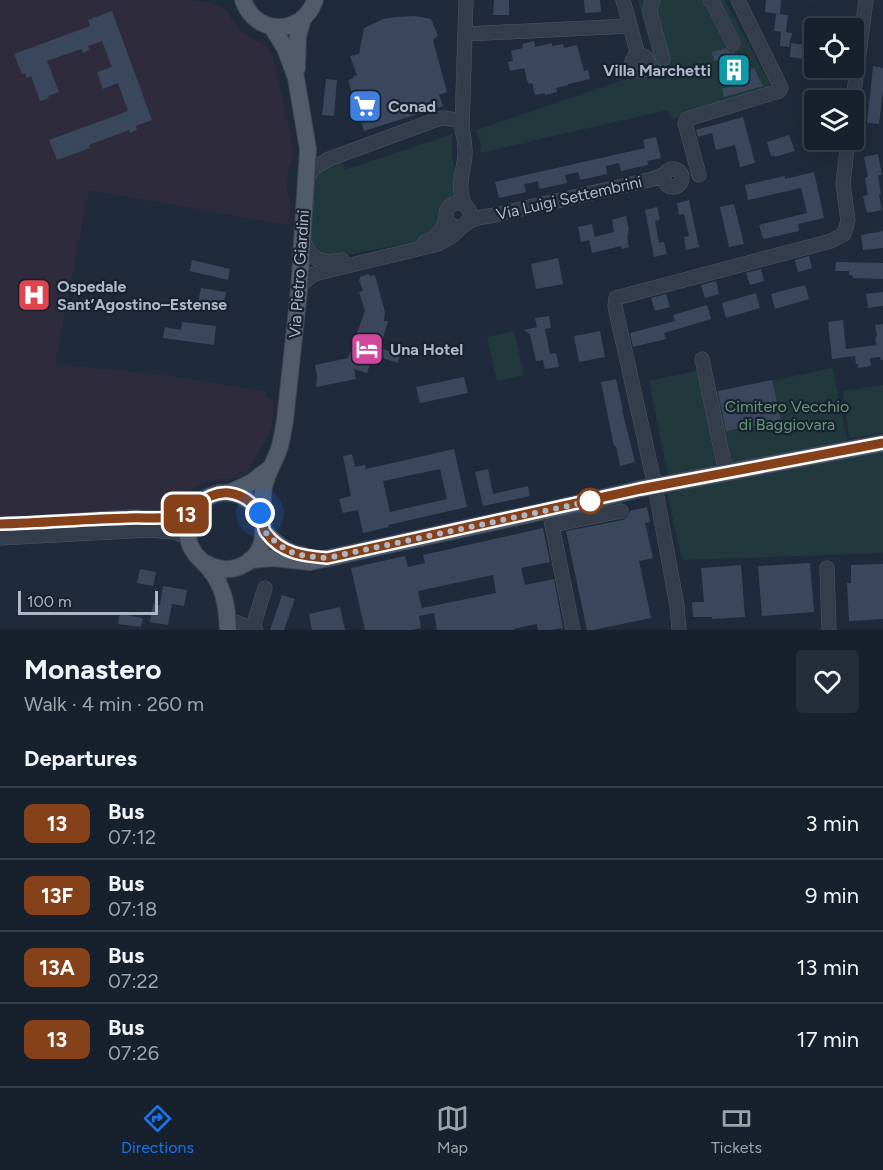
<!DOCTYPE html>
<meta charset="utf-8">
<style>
:root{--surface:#17202d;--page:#242d39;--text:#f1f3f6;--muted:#9ea3aa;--line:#363e49;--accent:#1a73e8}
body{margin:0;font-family:Figtree,sans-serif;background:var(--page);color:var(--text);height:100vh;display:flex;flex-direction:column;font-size:22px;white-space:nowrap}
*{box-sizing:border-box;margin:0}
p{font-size:20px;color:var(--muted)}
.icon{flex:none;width:33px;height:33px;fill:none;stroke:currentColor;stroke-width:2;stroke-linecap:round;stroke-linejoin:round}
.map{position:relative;height:630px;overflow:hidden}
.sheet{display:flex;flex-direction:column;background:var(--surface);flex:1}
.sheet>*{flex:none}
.badge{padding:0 12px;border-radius:9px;font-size:21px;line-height:39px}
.fabs{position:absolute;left:804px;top:18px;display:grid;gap:12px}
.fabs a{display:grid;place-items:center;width:60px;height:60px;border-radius:6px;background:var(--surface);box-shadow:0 6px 24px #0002,0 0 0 2px var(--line);font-size:30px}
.scale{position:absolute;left:18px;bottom:15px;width:140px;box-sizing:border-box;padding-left:6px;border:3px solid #aeb7c8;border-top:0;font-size:16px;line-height:21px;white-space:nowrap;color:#aeb7c8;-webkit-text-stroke:4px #192230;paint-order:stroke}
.you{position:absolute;width:30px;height:30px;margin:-15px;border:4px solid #fff;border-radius:50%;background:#1a73e8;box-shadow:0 0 0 9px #1a73e833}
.map>.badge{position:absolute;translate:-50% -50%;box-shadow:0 0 0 3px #fff}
h2{padding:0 24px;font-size:22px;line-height:54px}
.round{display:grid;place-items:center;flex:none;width:63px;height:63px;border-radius:6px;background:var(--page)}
.summary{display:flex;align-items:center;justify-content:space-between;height:102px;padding:0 24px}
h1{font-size:28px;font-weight:700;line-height:45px}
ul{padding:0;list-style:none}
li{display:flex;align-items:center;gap:18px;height:72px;padding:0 24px;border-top:2px solid var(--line)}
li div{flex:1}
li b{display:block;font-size:22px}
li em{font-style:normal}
li .badge{min-width:66px;font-weight:700;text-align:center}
.menu{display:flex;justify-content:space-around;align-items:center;height:84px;border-top:2px solid var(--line);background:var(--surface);font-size:16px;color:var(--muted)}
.menu a{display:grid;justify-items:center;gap:3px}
.menu .on{color:var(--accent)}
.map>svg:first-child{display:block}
</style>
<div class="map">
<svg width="883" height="630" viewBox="0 0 883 630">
<rect width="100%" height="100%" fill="#1f2b3c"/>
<path fill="#2e2c3c" d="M0,0H191L212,3L221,7L228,12L232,20L240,30L253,39L266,46L274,59L293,148L294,157L288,169L287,190L291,205L289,225L89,190L55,364L170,376L266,392V396L274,401L272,425L266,440L246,473L242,476L237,478L215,479L206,482L196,487L178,502L176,506L160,511L127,510L49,516L0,517Z"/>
<path fill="#21393d" d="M638,0H725L768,81L769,85L767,89L758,94L671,120L668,110L480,153L481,145L476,130L656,69Z
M452,134V157L456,174L455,194L441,205L439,212L440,227L423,240L331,258H322L309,244L313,179C319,170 330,164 341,162L345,170Z
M514,331L524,375L497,381L487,337Z
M833,368L847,441L730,465L715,392Z
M701,370L719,455L714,467L668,476L649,381Z
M883,385V433L849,438L843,391Z
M883,452V553L682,560L667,493Z"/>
<path fill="#3b475c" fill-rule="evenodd" d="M494,0H509V15H493Z
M584,0H600L601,12L585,13Z
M766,0H781L780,14L765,12Z
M112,11L152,120L136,126L137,130L130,133L129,130L89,145L90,148L57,160L49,140L128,111L118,83L103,89L97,72L112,67L102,41L88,46L90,50L83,53L81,49L47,61L59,92L48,96L49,98L40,101L31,76L27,78L25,73L22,74L14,54L90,26L88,20Z
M776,14L788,15L786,32L792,33L789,47L780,46L781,32H783L774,31Z
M415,16L431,19L438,36L433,40L447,92L439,95L443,106L364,131L348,80L354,78L353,76L357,75L350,56L359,54L364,28L383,19L396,17Z
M534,41L535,47L552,43V46L563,44L564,48L577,45L584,71L588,70L590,79L568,84V85L556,88L557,92L545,95V93L535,95L532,83L528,84L524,68L510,71L508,62L513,61L511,51L523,48L522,44Z
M791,43L814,46V60L790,57Z
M726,48L729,51L735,52L741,72L754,68L763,86L724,97L722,89L732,86L724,59L714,61L712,52Z
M873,66L883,68V90L879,124L867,123Z
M326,79L337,80L334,116L322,115Z
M743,117L755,163L740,167L735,145L716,150L712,133L698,137L696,130Z
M789,135L795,151L775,157L774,155L771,156L767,142Z
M656,137L661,158L647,161L648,165L621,171L619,163L606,166L607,174L580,180L578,172L565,175L567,183L539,189L538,181L531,183L524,184L526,192L499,198L495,182L645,148L643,140Z
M819,140H833L834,148L820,149Z
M878,154L882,175H878L881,194L879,195L882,210L867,213L863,196L868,195L865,178L868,177L864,157Z
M814,172L824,218L798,224L799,231L763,239L759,225L807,213L801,188L748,200L745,185L785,176V179Z
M689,200L699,247L686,250L684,237L689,236L684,214L679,215L677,203Z
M734,204L744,244L729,247L720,207Z
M657,207L660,220L655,221L659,243L664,242L667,254L654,257L645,210Z
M626,216L629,231H628V235L627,236L629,247L622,249L621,246L592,253L589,240L581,242L578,227L592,224L595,237L614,232L612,220Z
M883,231V248L863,250L861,235Z
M809,256L812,268L798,272L795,260Z
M558,258L563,284L536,289L531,264Z
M192,260L230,269L228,280L190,271Z
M836,262L883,263V279L853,278V276L849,275V271H835Z
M761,269L764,281L750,285L746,273Z
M369,274L370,276L375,275L385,312L384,321H388L380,348L400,355L398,363L373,355L367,373L354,369L356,379L316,387L317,376L315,365L348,358L365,311L359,292L363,291L359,280L360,279V277Z
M716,281L719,294L705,298L701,285Z
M805,285L809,299L775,309L771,294Z
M201,288L226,292L222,312L197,307Z
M883,292V306L868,308L866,294Z
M756,293L760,308L726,318L722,303Z
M666,294L670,307L655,311L651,298Z
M707,305L711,319L664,333L666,339L633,347L630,333L675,321L673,315Z
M549,316L551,328L545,329L550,354L556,353L559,367L545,369L543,360L536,361L530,334L524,330L537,327L535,318Z
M843,320L846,349L877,345L875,339L877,335L875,325L883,324V360H881L880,357L870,358L871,366L858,368V364H856L855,356L832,359L828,322Z
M182,322L216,326L214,345L163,338L165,327L181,330Z
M600,331L605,357L579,362L574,336Z
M464,377L468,393L420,403L416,387Z
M616,379L623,410H622L635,462L620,466L616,446H614L601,382Z
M772,380L781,420L726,431L718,391Z
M454,449L467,507L388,525L389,527L363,533L358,510L343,513L339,499L351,496L343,456L352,454L355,467L365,465L366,469ZM440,469L447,499L390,512L383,481Z
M488,469L493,494L528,486L530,496L483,506L475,472Z
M647,507L650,522L645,523L653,558L639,561L651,618L593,630H587L566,531L623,520L627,517L630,511Z
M543,528L550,562L521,568L525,585L554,579L563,628L551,630H538L537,624L513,629L514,630H437L434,613L419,616L421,628L411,630H365L351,568L405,556L408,567L425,563L423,555ZM493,575L496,593L422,608L418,591Z
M810,563L814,612L762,616L758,566Z
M883,564V619L849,621L847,583H851V565Z
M741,565L745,617L712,619V617H693L692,602H704L701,568Z
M140,569L156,572L153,586L137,583Z
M163,586L187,590L184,606L172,604L168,625L150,622L153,604L160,605Z
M282,595L295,599L284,630H270Z
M340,607L345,630H312L309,614Z
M120,614L143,618L141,627L118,624Z"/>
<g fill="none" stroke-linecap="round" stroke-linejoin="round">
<defs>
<path id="minor" d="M623,0L638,55
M653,0L650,9L651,16L663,59
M710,0L713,3L733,43
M465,34L629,26
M632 63a8 8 0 1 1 16 0a8 8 0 1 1-16 0Z
M853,100L866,0
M664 178a9 9 0 1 1 18 0a9 9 0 1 1-18 0Z
M699,175L685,123L687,119L779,91L781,88L738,0
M305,183L309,175L315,167L329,159L438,119L444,118L462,121
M446 215a12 12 0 1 1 24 0a12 12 0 1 1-24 0Z
M465,205C458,191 461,178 464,163C466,152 465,140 462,129L466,0
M467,222L477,218L495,215L653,179L665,174
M302,239C312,259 319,265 342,260
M425,242C437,237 443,231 446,218
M299,291L302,284L314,274L438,244L452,236L465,224
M702,359L726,473
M549,510L573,630
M0,524L33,523L130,517L164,518L192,513
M553,525L621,511
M0,538L149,530L174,532L187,537
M827,568L829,630
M227,619L256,630
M252,630L265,588
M679,630L677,606L655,486L615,306L616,298L831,241L844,234L848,221L843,184L848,140"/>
<path id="major" d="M243,0C255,36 303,36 315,0
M297,68L298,36L303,18
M229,493L252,482L270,468
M264,531C276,543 286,553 302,555
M250,560L273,558L310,562L549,510L640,489L883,443
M205,563C216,569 228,572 241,566C276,551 258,515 264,487C267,473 273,465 278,452C282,442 283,431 285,420L299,291L308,149L296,78L285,48L272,27
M228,630C227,616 227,602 221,589C218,580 210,569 203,562C200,559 196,556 194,552C183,536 186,514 201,502C210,494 223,491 235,494C248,497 257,507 262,518"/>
</defs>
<use href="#minor" stroke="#4e5766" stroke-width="15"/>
<use href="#major" stroke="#3d4655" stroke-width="18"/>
<use href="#minor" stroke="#333d4c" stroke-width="14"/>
<use href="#major" stroke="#515b6c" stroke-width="16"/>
</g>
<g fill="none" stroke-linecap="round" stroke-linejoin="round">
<defs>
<path id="line" d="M0,524C43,523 85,519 128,518C145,517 161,520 178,516C181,516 188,515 191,513C194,511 195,508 197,506C205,497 217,492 229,493C245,495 258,506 262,521C264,525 263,530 266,533C282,554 303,556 327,558L640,489L883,443"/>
</defs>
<use href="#line" stroke="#fff" stroke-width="14"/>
<use href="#line" stroke="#854119" stroke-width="9"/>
<path stroke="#aeb7c8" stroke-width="6" stroke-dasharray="0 10.8" d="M260,513L264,525V531C288,555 294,555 327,558L595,500L590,501"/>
</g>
<defs>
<symbol id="building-square" viewBox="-11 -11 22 22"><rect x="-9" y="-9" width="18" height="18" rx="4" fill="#0f9aa8" stroke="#192230"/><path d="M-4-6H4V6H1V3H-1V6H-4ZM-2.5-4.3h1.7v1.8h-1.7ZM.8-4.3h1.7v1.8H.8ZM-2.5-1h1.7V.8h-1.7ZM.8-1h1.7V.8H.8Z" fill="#fff"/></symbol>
<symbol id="supermarket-square" viewBox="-11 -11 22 22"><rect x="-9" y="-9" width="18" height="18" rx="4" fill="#3f7fe0" stroke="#192230"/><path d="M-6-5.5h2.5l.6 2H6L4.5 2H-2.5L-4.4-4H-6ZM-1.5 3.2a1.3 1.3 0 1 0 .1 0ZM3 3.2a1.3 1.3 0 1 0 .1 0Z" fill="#fff"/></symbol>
<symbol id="hospital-square" viewBox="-11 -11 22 22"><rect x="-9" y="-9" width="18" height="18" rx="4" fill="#e0444e" stroke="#192230"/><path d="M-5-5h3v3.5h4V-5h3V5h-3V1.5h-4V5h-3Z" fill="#fff"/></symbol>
<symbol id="hotel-square" viewBox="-11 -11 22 22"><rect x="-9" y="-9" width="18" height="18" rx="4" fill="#d1479c" stroke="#192230"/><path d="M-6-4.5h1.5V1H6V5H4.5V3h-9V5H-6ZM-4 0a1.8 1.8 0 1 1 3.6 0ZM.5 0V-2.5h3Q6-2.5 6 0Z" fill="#fff"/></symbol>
</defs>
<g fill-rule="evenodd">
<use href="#building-square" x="715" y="51" width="38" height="38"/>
<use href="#supermarket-square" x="346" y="87" width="38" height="38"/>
<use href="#hospital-square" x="15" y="276" width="38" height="38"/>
<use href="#hotel-square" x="348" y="330" width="38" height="38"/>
</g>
<circle fill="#fff" stroke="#854119" stroke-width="3" cx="590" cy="501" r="12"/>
<g text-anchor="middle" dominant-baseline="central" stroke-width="4.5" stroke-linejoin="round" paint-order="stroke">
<g font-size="16" font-weight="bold" fill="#aeb7c8" stroke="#192230" text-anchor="start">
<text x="711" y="70" text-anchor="end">Villa Marchetti</text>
<text x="388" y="106">Conad</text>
<text x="57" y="286">Ospedale<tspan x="57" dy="18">Sant’Agostino–Estense</tspan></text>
<text x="390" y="349">Una Hotel</text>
</g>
<g font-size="16" fill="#aeb7c8" stroke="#192230">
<text transform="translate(569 198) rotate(-13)">Via Luigi Settembrini</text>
<text transform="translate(299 274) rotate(-86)">Via Pietro Giardini</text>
</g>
<g font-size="16" fill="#639b71" stroke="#192230">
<text x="787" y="406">Cimitero Vecchio<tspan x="787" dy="18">di Baggiovara</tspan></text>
</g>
</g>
</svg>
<div class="fabs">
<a><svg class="icon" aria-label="locate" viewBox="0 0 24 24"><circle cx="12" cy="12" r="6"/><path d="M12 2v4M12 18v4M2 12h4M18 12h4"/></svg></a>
<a><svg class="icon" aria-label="layers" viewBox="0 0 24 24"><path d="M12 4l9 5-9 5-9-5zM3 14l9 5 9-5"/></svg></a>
</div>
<div class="scale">100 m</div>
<div class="you" style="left:260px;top:513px"></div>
<b class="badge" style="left:186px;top:514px;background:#854119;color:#fff">13</b>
</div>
<section class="sheet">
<div class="summary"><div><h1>Monastero</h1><p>Walk · 4 min · 260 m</p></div><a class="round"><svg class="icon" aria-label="heart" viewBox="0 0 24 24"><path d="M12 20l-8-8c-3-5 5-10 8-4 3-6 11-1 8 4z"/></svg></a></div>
<h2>Departures</h2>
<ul>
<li><span class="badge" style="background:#854119;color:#fff">13</span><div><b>Bus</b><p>07:12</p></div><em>3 min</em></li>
<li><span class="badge" style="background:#854119;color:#fff">13F</span><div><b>Bus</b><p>07:18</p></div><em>9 min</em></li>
<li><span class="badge" style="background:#854119;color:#fff">13A</span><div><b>Bus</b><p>07:22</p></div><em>13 min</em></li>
<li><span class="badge" style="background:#854119;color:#fff">13</span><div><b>Bus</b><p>07:26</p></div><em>17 min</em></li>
</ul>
</section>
<nav class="menu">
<a class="on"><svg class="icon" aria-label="directions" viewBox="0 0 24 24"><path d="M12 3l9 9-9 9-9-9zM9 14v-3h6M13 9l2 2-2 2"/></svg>Directions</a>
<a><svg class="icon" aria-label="map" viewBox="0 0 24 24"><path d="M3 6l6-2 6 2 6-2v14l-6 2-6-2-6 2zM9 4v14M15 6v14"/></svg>Map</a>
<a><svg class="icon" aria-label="tickets" viewBox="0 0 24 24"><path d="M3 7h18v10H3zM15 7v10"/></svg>Tickets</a>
</nav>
